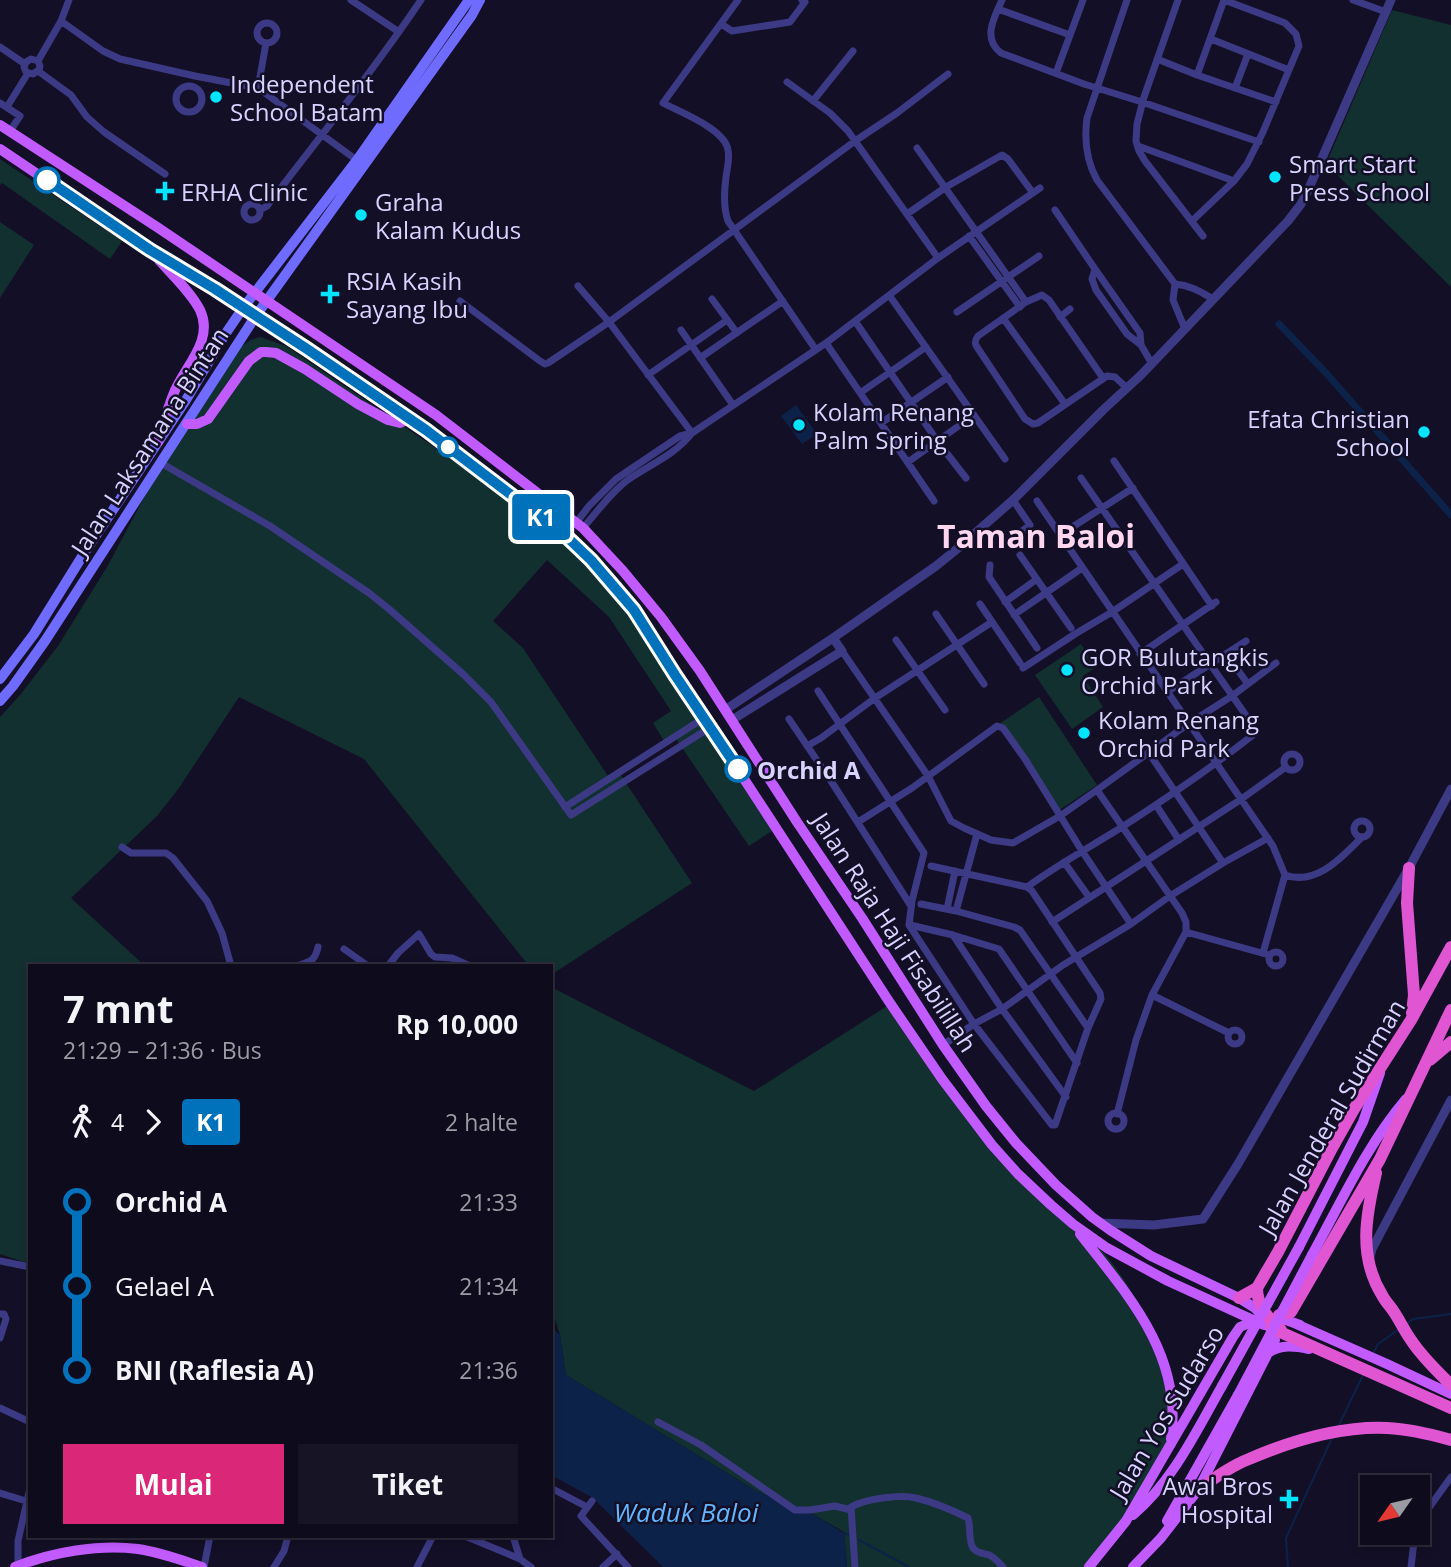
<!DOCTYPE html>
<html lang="id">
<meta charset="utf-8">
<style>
:root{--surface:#0e0b1c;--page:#171425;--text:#f1f3f6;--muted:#9b9ba3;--line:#2e2b3b;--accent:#db2777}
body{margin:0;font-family:"Open Sans",sans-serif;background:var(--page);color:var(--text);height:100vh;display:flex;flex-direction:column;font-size:26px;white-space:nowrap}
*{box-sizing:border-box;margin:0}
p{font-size:23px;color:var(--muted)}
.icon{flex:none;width:38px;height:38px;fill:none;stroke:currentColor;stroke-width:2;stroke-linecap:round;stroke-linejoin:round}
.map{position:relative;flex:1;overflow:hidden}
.drawer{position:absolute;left:28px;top:964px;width:525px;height:574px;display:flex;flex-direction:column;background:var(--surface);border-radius:0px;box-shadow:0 4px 10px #0003,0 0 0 2px var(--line)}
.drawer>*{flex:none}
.badge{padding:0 14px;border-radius:5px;font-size:24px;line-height:46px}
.needle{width:46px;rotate:236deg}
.fabs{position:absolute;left:1360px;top:1475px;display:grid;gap:14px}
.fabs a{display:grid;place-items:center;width:70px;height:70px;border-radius:0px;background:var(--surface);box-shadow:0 4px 10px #0003,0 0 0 2px var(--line);font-size:35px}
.map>.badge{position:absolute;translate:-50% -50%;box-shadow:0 0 0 4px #fff}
.legs{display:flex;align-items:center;gap:10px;height:77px;padding:0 35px;font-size:23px}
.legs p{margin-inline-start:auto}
.head{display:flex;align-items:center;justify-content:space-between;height:119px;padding:0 35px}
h1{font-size:38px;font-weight:700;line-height:52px}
.cta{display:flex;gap:14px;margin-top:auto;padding:14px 35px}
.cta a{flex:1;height:80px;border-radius:0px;background:var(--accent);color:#fff;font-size:28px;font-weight:700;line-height:80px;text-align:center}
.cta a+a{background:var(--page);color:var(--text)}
ul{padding:0 35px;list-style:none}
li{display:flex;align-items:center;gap:24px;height:84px;font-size:26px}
li i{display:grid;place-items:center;width:10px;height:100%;margin:0 9px;background:currentColor}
li i::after{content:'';width:18px;height:18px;margin:-9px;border:5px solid;border-radius:50%;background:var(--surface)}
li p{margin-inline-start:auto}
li:first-child i{background:linear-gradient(#0000 50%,currentColor 0)}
li:last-child i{background:linear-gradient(currentColor 50%,#0000 0)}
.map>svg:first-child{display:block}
</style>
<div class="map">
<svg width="1451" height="1567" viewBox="0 0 1451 1567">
<rect width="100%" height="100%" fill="#130f26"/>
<path fill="#12302f" d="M1392,10L1451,25V287L1326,164Z
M0,159L122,241L110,259L2,183L0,185Z
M0,222L34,245L0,298Z
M260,337L286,346L567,538L649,631L775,829L749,846L674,736L664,741L653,723L671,711L609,617L547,560L493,621L523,648L610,779L620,774L692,883L551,975V966H529L364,759L239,697L179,788L157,816L71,898L145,966H30V1264L0,1254V717L20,695L58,646L107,567L162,464L228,355L251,340Z
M1081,644L1096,667L1083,676L1103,707L1072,729L1035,675Z
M1039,697L1097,785L1058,811L999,724Z
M551,987L754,1091L895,1001C931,1058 971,1111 1014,1163C1040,1194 1073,1219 1100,1249C1137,1290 1160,1340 1166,1396C1168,1411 1171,1445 1166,1459C1152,1499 1117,1534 1091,1567H847L844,1532L809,1512L758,1492L566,1375L560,1335L551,1307Z"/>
<path fill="#0c2248" d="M796,405L817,434L802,444L781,416Z
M551,1326L560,1335L566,1375L758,1492L809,1512L844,1533L847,1567H663L593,1498L551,1475Z"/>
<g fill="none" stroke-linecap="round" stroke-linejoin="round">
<path stroke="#0c2248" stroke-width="2" d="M1406,1324L1413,1319L1451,1314
M1373,1354L1378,1344L1398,1330
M1338,1427L1363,1375
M844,1533L849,1535
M859,1540L909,1567
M1288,1567L1286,1538L1332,1438"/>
<path stroke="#0c2248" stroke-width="7" d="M1279,324L1327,374L1451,515"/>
<path stroke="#3d3a85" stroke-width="7" d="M351,0L399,32
M738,0L663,103C680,112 725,129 728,150C730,158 727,169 726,177C724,192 723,207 728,221L816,350
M1002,0C994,18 982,38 1001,53L1084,84L1142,102L1259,142
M1127,0L1087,118C1084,140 1086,160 1097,180L1175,284L1173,300L1185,329
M1178,0L1144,97L1137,124L1136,141L1139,151L1145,161L1203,236
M1353,0L1386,12
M998,9L1070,35
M61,21L103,51L120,59L195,76L258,88L358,161
M257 33a10 10 0 1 1 20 0a10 10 0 1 1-20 0Z
M721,24L732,31L790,22L805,2L802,0
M1211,39L1289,70
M0,47L25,64
M1157,59L1197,75L1276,102
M38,61L31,59L26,62L24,67L26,72L33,74L39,70L40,66L38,61L61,21L69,0
M38,71L71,95L87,117L104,132L165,174
M1056,73L1083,0
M1197,75L1224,0
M787,82L830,113L848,131L938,258
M176 99a13 13 0 1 1 26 0a13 13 0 1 1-26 0Z
M258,88L266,43
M1235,88L1248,54
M813,101L853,51
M0,103L20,116L10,131
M7,107L28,73
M1138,146L1234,181
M917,148L1026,302
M244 212a8 8 0 1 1 16 0a8 8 0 1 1-16 0Z
M260,210L267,206C319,138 373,71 421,0
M1055,210L1095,269L1092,279L1096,290L1127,334L1141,345L1152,364
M907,214L946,187L1002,155L1008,159L1033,193
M1192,221L1234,181L1247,164L1263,132L1299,46L1296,34L1285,23L1224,0
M969,236L1020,307
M1095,269L1140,333L1141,345
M1175,284C1190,285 1201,292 1213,299
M578,286L609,322L692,433
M889,295L1005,459
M712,299L737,333
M460,301L540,361L545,364L548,363L609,322L855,141L897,113L948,74
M957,312L1039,256
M1060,317L1070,309
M1003,318L1065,404
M855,321L938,442L966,478
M681,330L733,405
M826,343L934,501
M700,358L783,301
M648,375L727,320
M1103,378L1049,300L1042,295L1026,302L978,336C975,340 974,343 977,347L1025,419L1033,424L1038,423L1107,376L1115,377L1127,388
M860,393L926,347
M881,423L948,377
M1114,461L1212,606
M908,462L974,415
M161,463L270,526L369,593L389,609L463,674L491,702L571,815L711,727
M1037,501L1273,846L1285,875L1263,953
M576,523L589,506L616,479L680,436L692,433
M583,528C597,512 611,492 629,479C651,464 676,454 692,433L826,343L938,258L1040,188
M1060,535L1133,488
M1004,544L1030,525L1013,500
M1020,555L1071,628
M990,565L989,577L1037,648
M1005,602L1037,579
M980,604L1020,663
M936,614L984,684
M1014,615L1082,568
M896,640L945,710
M842,651L928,776L951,821L964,828L991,840L1013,843L1060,816L1097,790L1188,724L1232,696L1276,663
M1140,654L1216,602
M1226,654L1248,684
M1023,668L1075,634L1112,612L1183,564
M818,691L924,853L912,901L909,925L974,1024L1052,1125H1055L1088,1028L1101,999L1100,993L1032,891L1027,887L931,866
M1167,692L1246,641
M789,719L833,784L911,906
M807,746L821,738L875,698L992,622
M1149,753L1223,863
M1284 762a8 8 0 1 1 16 0a8 8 0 1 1-16 0Z
M1097,790L1182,913L1186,922V932L1152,995L1136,1040L1117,1114
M1156,805L1179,840
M565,807L704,718
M1354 829a8 8 0 1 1 16 0a8 8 0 1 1-16 0Z
M858,822L912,788L997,726L1003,728L1025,759L1082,851L1131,924
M122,847L131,853H166L173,858L207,901L222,933L231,966
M1064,862L1089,897
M1285,875C1317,886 1342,857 1362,837
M1027,887C1057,865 1090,847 1122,827C1167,798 1211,768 1253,735L1255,731L1254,727L1081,478
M921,904L956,911L1014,927L1020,930L1088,1028
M947,909L955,871
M956,911L977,834
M1052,922L1240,800L1286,767
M910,925L953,935L999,949L1077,1063
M1186,932L1269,955
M953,935L1002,1009L1066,1097
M344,949L368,966
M1269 959a7 7 0 1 1 14 0a7 7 0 1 1-14 0Z
M296,966C309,962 315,962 318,947
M388,966L398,953L419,934L431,954L435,957L452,958L470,966
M1152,995L1229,1033
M1228 1037a7 7 0 1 1 14 0a7 7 0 1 1-14 0Z
M943,1045L974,1024L1002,1009L1063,965L1131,924L1170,896L1223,863L1268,838
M1108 1121a8 8 0 1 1 16 0a8 8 0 1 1-16 0Z
M0,1261L30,1267
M0,1314H4L6,1319L0,1338
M0,1408L30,1422
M658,1422L701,1445L795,1510H810L835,1506L851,1510
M551,1488L587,1507
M0,1493L26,1501
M592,1501L581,1516L628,1567
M1418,1523L1451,1477
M465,1536L520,1559L531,1567
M513,1536L520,1559
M18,1566V1541L30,1488
M204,1567L210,1536
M274,1567L284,1551L288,1536
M417,1567L433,1536
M603,1567L617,1554
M855,1567L851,1507C865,1499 900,1494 916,1498C933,1502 952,1510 968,1518C971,1527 968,1540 973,1548C977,1554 984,1553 989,1555C994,1557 999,1563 1003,1567
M1411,1567L1415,1533"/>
<path stroke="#3d3a85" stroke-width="9" d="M725,710L833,638L936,566L957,549L1013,500L1103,410L1141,375L1288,221L1301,204L1309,188L1391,0
M732,720L842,651L833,638
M1100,1223L1154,1225L1203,1219L1238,1164L1409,868L1451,789
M1370,1257L1372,1249L1451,1100"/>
<path stroke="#6f6bff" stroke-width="10" d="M0,679L34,634L83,555L186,400L226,333L243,308L357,160L469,0
M0,701L13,686L45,641L255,317L472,15L480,0"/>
<path stroke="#c25bff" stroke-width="10" d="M0,125L157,227L436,415L583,528L623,571L661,617L700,671L797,822L862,918L943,1045L986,1106L1016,1143L1056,1185L1092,1217L1110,1230L1151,1256L1239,1298L1255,1308L1263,1317L1274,1334L1275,1340L1268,1353
M0,149L150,250L215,289L307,349L426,431L569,539L591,560L634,610L890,1003L942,1079L992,1145L1018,1174L1051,1205L1073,1224L1107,1248L1168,1281L1264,1325
M187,424H197L208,419L249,361L261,352H266L276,353L305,369L358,404L388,420L400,423L409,419
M158,442C163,426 167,410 173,395C183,368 215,341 200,310C191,292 172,275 159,260
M1080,1234C1128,1295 1183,1355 1171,1439
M1299,1247L1363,1122L1380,1073
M1312,1255C1341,1202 1367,1145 1406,1099
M1272,1320H1286L1300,1325
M1294,1323L1387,1364L1451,1394
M1133,1515C1173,1481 1197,1430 1222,1386
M1167,1521L1238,1395
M15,1567C52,1552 99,1544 138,1549C160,1552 181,1560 202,1567
M1089,1567L1126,1521L1233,1337L1240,1327L1256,1320
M1133,1567L1161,1538L1198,1490L1268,1353C1281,1344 1295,1346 1309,1349"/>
<path stroke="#e055d1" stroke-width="12" d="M1409,868L1407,903L1414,995L1412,1013
M1430,1060L1451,1042
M1376,1173C1366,1215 1358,1256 1382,1295C1385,1301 1390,1306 1394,1312C1400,1321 1405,1332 1411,1340C1422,1357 1437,1371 1451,1385
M1257,1288C1257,1306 1268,1318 1281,1330
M1239,1298L1257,1288L1278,1252L1332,1148L1354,1109L1411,1020L1451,947
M1279,1315L1291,1312L1380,1159L1451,1010
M1271,1328L1451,1408
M1198,1490C1214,1478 1231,1466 1249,1459C1291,1441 1341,1426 1387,1428C1409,1429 1430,1434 1451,1440"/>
<path stroke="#c25bff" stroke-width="10" d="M1222,1386L1299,1247
M1238,1395L1312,1255"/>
</g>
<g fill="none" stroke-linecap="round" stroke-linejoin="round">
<defs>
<path id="line-1" d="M47,180L150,250L215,289L307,349L426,430L569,539L591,560L634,610L675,675L738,769"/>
</defs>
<use href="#line-1" stroke="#fff" stroke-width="16"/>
<use href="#line-1" stroke="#0072bc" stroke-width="10"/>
</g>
<g fill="#00e5ff" stroke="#130f26" stroke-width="2.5">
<circle cx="216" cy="97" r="7"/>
<circle cx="1275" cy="177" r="7"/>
<path d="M161.5 180.5h7v7h7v7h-7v7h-7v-7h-7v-7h7z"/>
<circle cx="361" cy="215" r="7"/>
<path d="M326.5 283.5h7v7h7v7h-7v7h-7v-7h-7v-7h7z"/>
<circle cx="799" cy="425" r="7"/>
<circle cx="1424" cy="432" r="7"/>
<circle cx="1067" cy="670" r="7"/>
<circle cx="1084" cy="733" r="7"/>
<path d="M1285.5 1488.5h7v7h7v7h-7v7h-7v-7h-7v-7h7z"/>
</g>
<g fill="#fff" stroke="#0072bc" stroke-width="3.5">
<circle cx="47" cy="180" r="12"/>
<circle cx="448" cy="447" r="9"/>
<circle cx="738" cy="769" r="12"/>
</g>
<g text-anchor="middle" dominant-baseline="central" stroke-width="5" stroke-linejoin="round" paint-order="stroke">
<g font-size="24" fill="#d9d4ff" stroke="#130f26" text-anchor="start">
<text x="230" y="83">Independent<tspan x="230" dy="28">School Batam</tspan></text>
<text x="1289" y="163">Smart Start<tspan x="1289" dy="28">Press School</tspan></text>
<text x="181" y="191">ERHA Clinic</text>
<text x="375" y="201">Graha<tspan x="375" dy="28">Kalam Kudus</tspan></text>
<text x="346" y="280">RSIA Kasih<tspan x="346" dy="28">Sayang Ibu</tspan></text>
<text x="813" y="411">Kolam Renang<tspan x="813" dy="28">Palm Spring</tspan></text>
<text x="1410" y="418" text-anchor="end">Efata Christian<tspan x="1410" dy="28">School</tspan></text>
<text x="1081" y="656">GOR Bulutangkis<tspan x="1081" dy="28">Orchid Park</tspan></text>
<text x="1098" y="719">Kolam Renang<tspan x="1098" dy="28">Orchid Park</tspan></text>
<text x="1273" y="1485" text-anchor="end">Awal Bros<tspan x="1273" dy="28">Hospital</tspan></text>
</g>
<g font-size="24" fill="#d9d4ff" stroke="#130f26">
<text transform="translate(149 441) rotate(-57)">Jalan Laksamana Bintan</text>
<text transform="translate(895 932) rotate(57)">Jalan Raja Haji Fisabilillah</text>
<text transform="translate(1331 1117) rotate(-60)">Jalan Jenderal Sudirman</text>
<text transform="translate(1166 1412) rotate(-59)">Jalan Yos Sudarso</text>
</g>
<g font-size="24" font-weight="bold" fill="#d9d4ff" stroke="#130f26" text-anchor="start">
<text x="757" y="769">Orchid A</text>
</g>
<g font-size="26" font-style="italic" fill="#62b6ff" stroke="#130f26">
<text x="686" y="1512">Waduk Baloi</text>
</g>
<g font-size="32" font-weight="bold" fill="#ffd6f0" stroke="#130f26">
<text x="1036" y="535">Taman Baloi</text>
</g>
</g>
</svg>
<div class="fabs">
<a><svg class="needle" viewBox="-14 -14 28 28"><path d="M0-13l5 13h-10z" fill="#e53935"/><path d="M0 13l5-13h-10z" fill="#9b9ba3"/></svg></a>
</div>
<b class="badge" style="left:541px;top:517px;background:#0072bc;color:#fff">K1</b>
<section class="drawer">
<div class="head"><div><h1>7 mnt</h1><p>21:29 – 21:36 · Bus</p></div><b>Rp 10,000</b></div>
<div class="legs"><svg class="icon" aria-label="walk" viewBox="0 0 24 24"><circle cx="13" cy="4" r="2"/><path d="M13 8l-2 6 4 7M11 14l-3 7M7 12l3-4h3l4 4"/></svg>4<svg class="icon" aria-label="forward" viewBox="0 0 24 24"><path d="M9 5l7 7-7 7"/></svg><b class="badge" style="background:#0072bc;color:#fff">K1</b><p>2 halte</p></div>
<ul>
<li><i style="color:#0072bc"></i><b>Orchid A</b><p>21:33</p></li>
<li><i style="color:#0072bc"></i><span>Gelael A</span><p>21:34</p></li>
<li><i style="color:#0072bc"></i><b>BNI (Raflesia A)</b><p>21:36</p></li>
</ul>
<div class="cta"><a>Mulai</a><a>Tiket</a></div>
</section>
</div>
